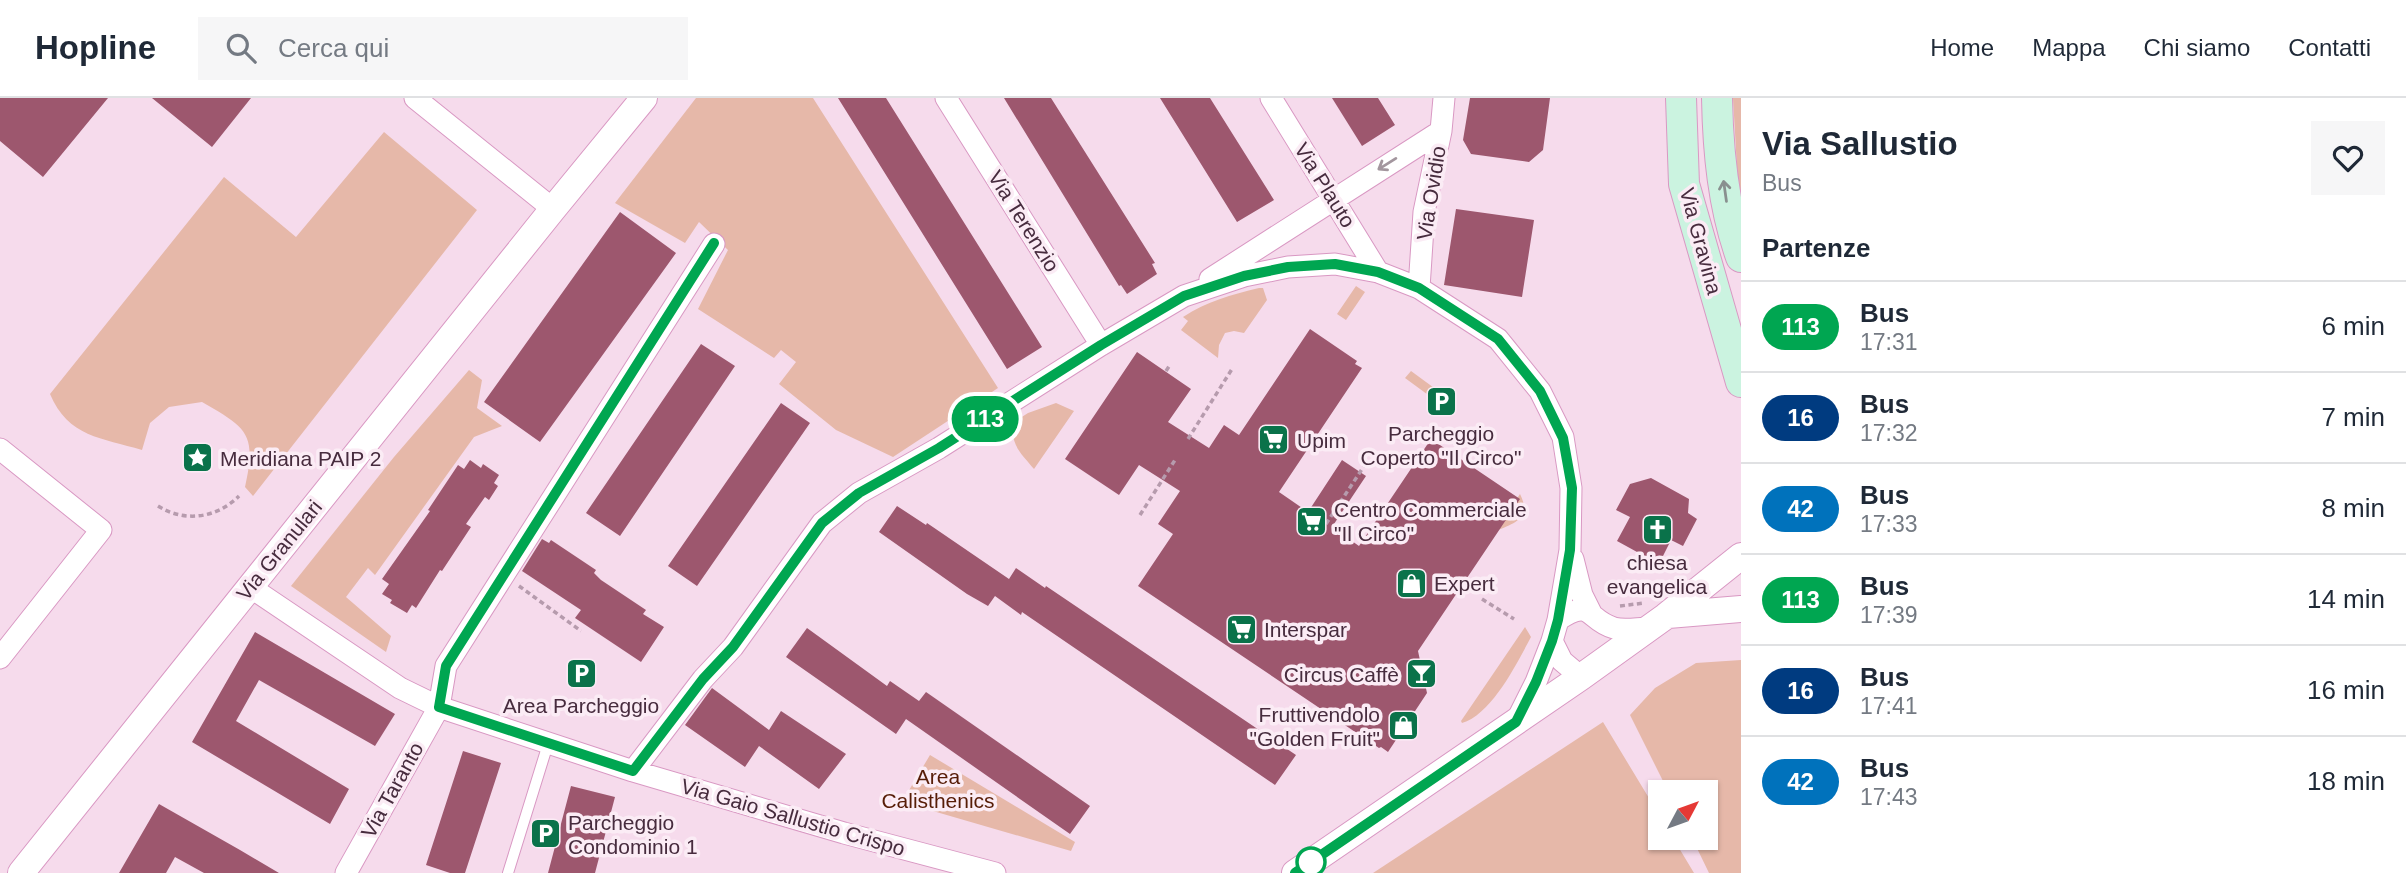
<!DOCTYPE html>
<html lang="it">
<meta charset="utf-8">
<style>
:root{--surface:#fff;--page:#f6f6f7;--text:#1f2937;--muted:#747a83;--line:#e0e1e3}
body{margin:0;font-family:Helvetica,sans-serif;background:var(--page);color:var(--text);height:100vh;display:flex;flex-direction:column;font-size:26px;white-space:nowrap}
*{box-sizing:border-box;margin:0}
p{font-size:23px;color:var(--muted)}
.icon{flex:none;width:38px;height:38px;fill:none;stroke:currentColor;stroke-width:2;stroke-linecap:round;stroke-linejoin:round}
.map{position:relative;flex:1;overflow:hidden}
.drawer{display:flex;flex-direction:column;background:var(--surface);width:665px}
.drawer>*{flex:none}
.badge{padding:0 14px;border-radius:23px;font-size:24px;line-height:46px}
.needle{width:46px;rotate:49deg}
.tools{position:absolute;left:1648px;top:682px;display:grid;gap:14px}
.tools a{display:grid;place-items:center;width:70px;height:70px;border-radius:0px;background:var(--surface);box-shadow:0 2px 5px #0004;font-size:35px}
.map>.badge{position:absolute;translate:-50% -50%;box-shadow:0 0 0 4px #fff}
h2{padding:0 21px;font-size:26px;line-height:63px}
.round{display:grid;place-items:center;flex:none;width:74px;height:74px;border-radius:0px;background:var(--page)}
.head{display:flex;align-items:center;justify-content:space-between;height:119px;padding:0 21px}
h1{font-size:33px;font-weight:700;line-height:52px}
ul{padding:0;list-style:none}
li{display:flex;align-items:center;gap:21px;height:91px;padding:0 21px;border-top:2px solid var(--line)}
li div{flex:1}
li b{display:block;font-size:26px}
li em{font-style:normal}
li .badge{min-width:77px;font-weight:700;text-align:center}
header{display:flex;align-items:center;gap:42px;box-sizing:border-box;height:98px;padding:0 35px;background:var(--surface);border-bottom:2px solid var(--line)}
header strong{font-size:33px}
nav{display:flex;gap:38px;margin-inline-start:auto;font-size:24px}
.search{width:490px;height:63px;background:var(--page);display:flex;align-items:center;gap:18px;box-sizing:border-box;padding:0 24px;border-radius:0px;color:var(--muted);font-size:26px}
main{display:flex;flex:1;min-height:0}
.map>svg:first-child{display:block}
</style>
<header>
<strong>Hopline</strong>
<div class="search"><svg class="icon" aria-label="search" viewBox="0 0 24 24"><circle cx="10" cy="10" r="6"/><path d="M15 15l6 6"/></svg>Cerca qui</div>
<nav><a>Home</a><a>Mappa</a><a>Chi siamo</a><a>Contatti</a></nav>
</header>
<main>
<div class="map">
<svg width="1741" height="775" viewBox="0 0 1741 775">
<rect width="100%" height="100%" fill="#f6dbec"/>
<path fill="#e6b8a9" d="M696,0H813L998,290L893,359L836,332L779,286L796,264L781,252L774,260L698,211L728,152L699,124L685,145L615,105Z
M1733,0H1741V103L1738,87Z
M384,34L477,112L253,398L245,389C257,335 247,330 202,304L169,309L150,325L142,352C102,340 68,339 50,296L224,79L296,139Z
M1356,188L1365,194L1346,222L1337,216Z
M1259,190H1263L1267,202L1244,235L1234,233L1225,235L1219,247L1218,260L1181,232L1188,223L1183,219C1207,203 1231,197 1259,190Z
M469,272L482,282L477,310L502,328L474,339L375,477L368,470L346,499L391,538L386,554L291,488L394,359Z
M1411,273L1441,295L1435,302L1405,280Z
M1056,305L1074,313L1034,371C1021,355 1009,346 1014,324L1028,315Z
M1520,396C1532,420 1515,425 1496,433Z
M1525,529L1531,539C1517,565 1492,616 1462,625L1461,623Z
M1741,562V775H1709L1692,740H1706V695H1669L1630,617L1655,590L1696,565Z
M1603,624L1661,720V740H1673L1694,775H1373Z
M930,657L1075,744L1071,753L902,704Z"/>
<path fill="#9d576e" d="M0,0H108L43,79L0,43Z
M152,0H251L212,49Z
M838,0H886L1042,249L1007,271Z
M1004,0H1051L1155,165L1152,166L1157,176L1127,196L1121,187L1119,188Z
M1160,0H1210L1274,102L1237,124Z
M1332,0H1378L1395,27L1362,48Z
M1470,0H1550L1543,52L1529,64L1471,56L1463,42Z
M1456,111L1534,122L1522,199L1444,187Z
M620,114L676,155L540,344L484,304Z
M1310,231L1357,263L1355,266L1362,270L1279,394L1308,414L1342,362L1366,378L1332,429L1359,448L1431,341L1520,401L1418,553L1427,595L1388,654L1381,649L1379,650L1138,488L1173,436L1158,426L1180,393L1139,367L1119,397L1065,361L1137,254L1191,291L1168,324L1209,350L1224,327L1239,337Z
M701,246L735,268L620,438L586,415Z
M781,305L810,325L697,488L668,468Z
M470,362L481,370L483,366L499,377L494,385L498,388L489,402L485,399L466,426L471,429L442,473L440,472L416,510L412,507L407,515L390,505L392,502L382,496L389,486L382,481L430,413L428,412L458,367L464,371Z
M1651,380L1689,401L1688,415L1697,421L1683,448L1671,442L1659,466L1617,443L1630,419L1616,412L1630,386Z
M897,408L926,427L927,425L1009,481L1016,470L1045,490L1046,488L1296,657L1275,687L1022,514L1021,517L995,498L988,508L967,496L879,434Z
M542,441L549,445L551,442L596,472L594,475L601,482L646,512L643,516L664,529L641,564L575,520L581,512L522,473Z
M807,530L887,588L890,583L919,603L926,594L1090,708L1070,736L906,621L896,636L786,559Z
M255,534L395,616L375,648L259,582L236,623L349,691L330,726L192,644Z
M712,590L769,632L781,613L846,656L819,691L759,648L745,669L685,627Z
M463,653L501,665L465,775H450L426,767Z
M571,688L615,699L595,775H548Z
M159,706L240,752L279,775H204L175,759L166,775H119Z"/>
<g fill="none" stroke-linecap="round" stroke-linejoin="round">
<defs>
<path id="service" d="M508,775L548,646"/>
<path id="minor" d="M415,0L553,111
M946,0L1101,247
M1271,0L1378,174
M1210,181L1441,33
M1419,190L1424,114L1441,33L1444,0
M0,351L101,432L0,560
M1573,461L1582,497L1591,515
M250,489L400,590L439,609L633,673L844,735L995,775
M1558,522C1593,499 1586,522 1614,530C1624,533 1638,530 1649,530
M1516,624L1536,584L1552,543
M633,673L703,581L733,549L822,425L859,395L939,350L1101,247L1184,198L1244,178L1288,169L1335,166L1378,174L1419,190L1498,241L1540,293L1563,339L1571,390L1570,452L1558,522L1552,543L1562,563L1581,579
M346,775L439,609L446,568L714,146"/>
<path id="tertiary" d="M1668,517L1741,511
M21,775L553,111L644,0
M1295,775L1581,579L1666,518L1741,458"/>
<path id="secondary" d="M1681,0L1684,86L1741,284
M1717,0C1718,54 1723,108 1741,159"/>
</defs>
<use href="#service" stroke="#d998c3" stroke-width="12"/>
<use href="#minor" stroke="#d998c3" stroke-width="23"/>
<use href="#tertiary" stroke="#d998c3" stroke-width="28"/>
<use href="#secondary" stroke="#d998c3" stroke-width="32"/>
<path stroke="#b69bad" stroke-width="3.5" stroke-dasharray="5 3.5" stroke-linecap="butt" d="M1166,273L1170,267
M1188,341L1232,271
M158,408C185,425 217,420 239,398
M1140,417L1175,362
M1326,426L1368,362
M519,488L581,533
M1482,501L1514,521
M1620,508L1644,505"/>
<use href="#service" stroke="#fff" stroke-width="10"/>
<use href="#minor" stroke="#fff" stroke-width="21"/>
<use href="#tertiary" stroke="#fff" stroke-width="26"/>
<use href="#secondary" stroke="#cbf3e0" stroke-width="30"/>
</g>
<defs><path id="oneway-shaft" d="M-6 0H5M1.5-3L5.5 0L1.5 3" fill="none" stroke-width="1.6" stroke-linecap="round" stroke-linejoin="round" transform="scale(1.75)"/></defs>
<use stroke="#a3969e" href="#oneway-shaft" transform="translate(1387 66) rotate(148)"/>
<use stroke="#89908f" href="#oneway-shaft" transform="translate(1725 93) rotate(-98)"/>
<g fill="none" stroke-linecap="round" stroke-linejoin="round">
<defs>
<path id="line" d="M714,145L446,568L439,609L633,673L703,581L733,549L822,425L859,395L939,350L1101,247L1184,198L1244,178L1288,169L1335,166L1378,174L1419,190L1498,241L1540,293L1563,340L1572,390L1570,452L1558,522L1552,543L1536,584L1516,624L1295,775"/>
</defs>
<use href="#line" stroke="#fff" stroke-width="16"/>
<use href="#line" stroke="#00a651" stroke-width="10"/>
</g>
<defs>
<symbol id="parking-square" viewBox="-11 -11 22 22"><rect x="-9" y="-9" width="18" height="18" rx="4" fill="#0a724a" stroke="#fbecf5"/><path d="M-3.5-5.5H1a3.5 3.5 0 0 1 0 7H-1V5.5H-3.5ZM-1-3.4V-.6H.8a1.4 1.4 0 0 0 0-2.8Z" fill="#fff"/></symbol>
<symbol id="supermarket-square" viewBox="-11 -11 22 22"><rect x="-9" y="-9" width="18" height="18" rx="4" fill="#0a724a" stroke="#fbecf5"/><path d="M-6-5.5h2.5l.6 2H6L4.5 2H-2.5L-4.4-4H-6ZM-1.5 3.2a1.3 1.3 0 1 0 .1 0ZM3 3.2a1.3 1.3 0 1 0 .1 0Z" fill="#fff"/></symbol>
<symbol id="sight-square" viewBox="-11 -11 22 22"><rect x="-9" y="-9" width="18" height="18" rx="4" fill="#0a724a" stroke="#fbecf5"/><path d="M0-6L1.8-2.2L6-1.7L2.9 1.2L3.7 5.4L0 3.3L-3.7 5.4L-2.9 1.2L-6-1.7L-1.8-2.2Z" fill="#fff"/></symbol>
<symbol id="church-square" viewBox="-11 -11 22 22"><rect x="-9" y="-9" width="18" height="18" rx="4" fill="#0a724a" stroke="#fbecf5"/><path d="M-1.2-6h2.4v3.5h3.3v2.4h-3.3V6h-2.4V-.1h-3.3v-2.4h3.3Z" fill="#fff"/></symbol>
<symbol id="shop-square" viewBox="-11 -11 22 22"><rect x="-9" y="-9" width="18" height="18" rx="4" fill="#0a724a" stroke="#fbecf5"/><path d="M-5-2.5h2.3a2.7 3.5 0 0 1 5.4 0H5L5.5 6h-11ZM-1.5-2.5h3a1.5 2.3 0 0 0-3 0Z" fill="#fff"/></symbol>
<symbol id="bar-square" viewBox="-11 -11 22 22"><rect x="-9" y="-9" width="18" height="18" rx="4" fill="#0a724a" stroke="#fbecf5"/><path d="M-6-5H6L.8 .8V4.5H3.5V6h-7V4.5H-.8V.8Z" fill="#fff"/></symbol>
</defs>
<g fill-rule="evenodd">
<use href="#parking-square" x="1424" y="286" width="35" height="35"/>
<use href="#supermarket-square" x="1256" y="324" width="35" height="35"/>
<use href="#sight-square" x="180" y="342" width="35" height="35"/>
<use href="#supermarket-square" x="1294" y="406" width="35" height="35"/>
<use href="#church-square" x="1640" y="414" width="35" height="35"/>
<use href="#shop-square" x="1394" y="468" width="35" height="35"/>
<use href="#supermarket-square" x="1224" y="514" width="35" height="35"/>
<use href="#parking-square" x="564" y="558" width="35" height="35"/>
<use href="#bar-square" x="1404" y="558" width="35" height="35"/>
<use href="#shop-square" x="1386" y="610" width="35" height="35"/>
<use href="#parking-square" x="528" y="718" width="35" height="35"/>
</g>
<circle fill="#fff" stroke="#00a651" stroke-width="3.5" cx="1311" cy="764" r="14"/>
<g text-anchor="middle" dominant-baseline="central" stroke-width="7" stroke-linejoin="round" paint-order="stroke">
<g font-size="21" fill="#472c3e" stroke="#fbecf5">
<text transform="translate(1325 87) rotate(58)">Via Plauto</text>
<text transform="translate(1431 95) rotate(-81)">Via Ovidio</text>
<text transform="translate(1024 123) rotate(58)">Via Terenzio</text>
<text transform="translate(1701 143) rotate(75)">Via Gravina</text>
<text transform="translate(279 452) rotate(-51)">Via Granulari</text>
<text transform="translate(392 692) rotate(-61)">Via Taranto</text>
<text transform="translate(793 719) rotate(16)">Via Gaio Sallustio Crispo</text>
</g>
<g font-size="21" fill="#472c3e" stroke="#fbecf5" text-anchor="start">
<text x="1441" y="335" text-anchor="middle">Parcheggio<tspan x="1441" dy="24">Coperto "Il Circo"</tspan></text>
<text x="1297" y="342">Upim</text>
<text x="220" y="360">Meridiana PAIP 2</text>
<text x="1334" y="411">Centro Commerciale<tspan x="1334" dy="24">"Il Circo"</tspan></text>
<text x="1657" y="464" text-anchor="middle">chiesa<tspan x="1657" dy="24">evangelica</tspan></text>
<text x="1434" y="485">Expert</text>
<text x="1264" y="531">Interspar</text>
<text x="1399" y="576" text-anchor="end">Circus Caffè</text>
<text x="581" y="607" text-anchor="middle">Area Parcheggio</text>
<text x="1380" y="616" text-anchor="end">Fruttivendolo<tspan x="1380" dy="24">"Golden Fruit"</tspan></text>
<text x="568" y="724">Parcheggio<tspan x="568" dy="24">Condominio 1</tspan></text>
</g>
<g font-size="21" fill="#571d07" stroke="#fbecf5">
<text x="938" y="678">Area<tspan x="938" dy="24">Calisthenics</tspan></text>
</g>
</g>
</svg>
<div class="tools">
<a><svg class="needle" viewBox="-14 -14 28 28"><path d="M0-13l5 13h-10z" fill="#e53935"/><path d="M0 13l5-13h-10z" fill="#747a83"/></svg></a>
</div>
<b class="badge" style="left:985px;top:321px;background:#00a651;color:#fff">113</b>
</div>
<section class="drawer">
<div class="head"><div><h1>Via Sallustio</h1><p>Bus</p></div><a class="round"><svg class="icon" aria-label="heart" viewBox="0 0 24 24"><path d="M12 20l-8-8c-3-5 5-10 8-4 3-6 11-1 8 4z"/></svg></a></div>
<h2>Partenze</h2>
<ul>
<li><span class="badge" style="background:#00a651;color:#fff">113</span><div><b>Bus</b><p>17:31</p></div><em>6 min</em></li>
<li><span class="badge" style="background:#003b80;color:#fff">16</span><div><b>Bus</b><p>17:32</p></div><em>7 min</em></li>
<li><span class="badge" style="background:#0072bc;color:#fff">42</span><div><b>Bus</b><p>17:33</p></div><em>8 min</em></li>
<li><span class="badge" style="background:#00a651;color:#fff">113</span><div><b>Bus</b><p>17:39</p></div><em>14 min</em></li>
<li><span class="badge" style="background:#003b80;color:#fff">16</span><div><b>Bus</b><p>17:41</p></div><em>16 min</em></li>
<li><span class="badge" style="background:#0072bc;color:#fff">42</span><div><b>Bus</b><p>17:43</p></div><em>18 min</em></li>
</ul>
</section>
</main>
